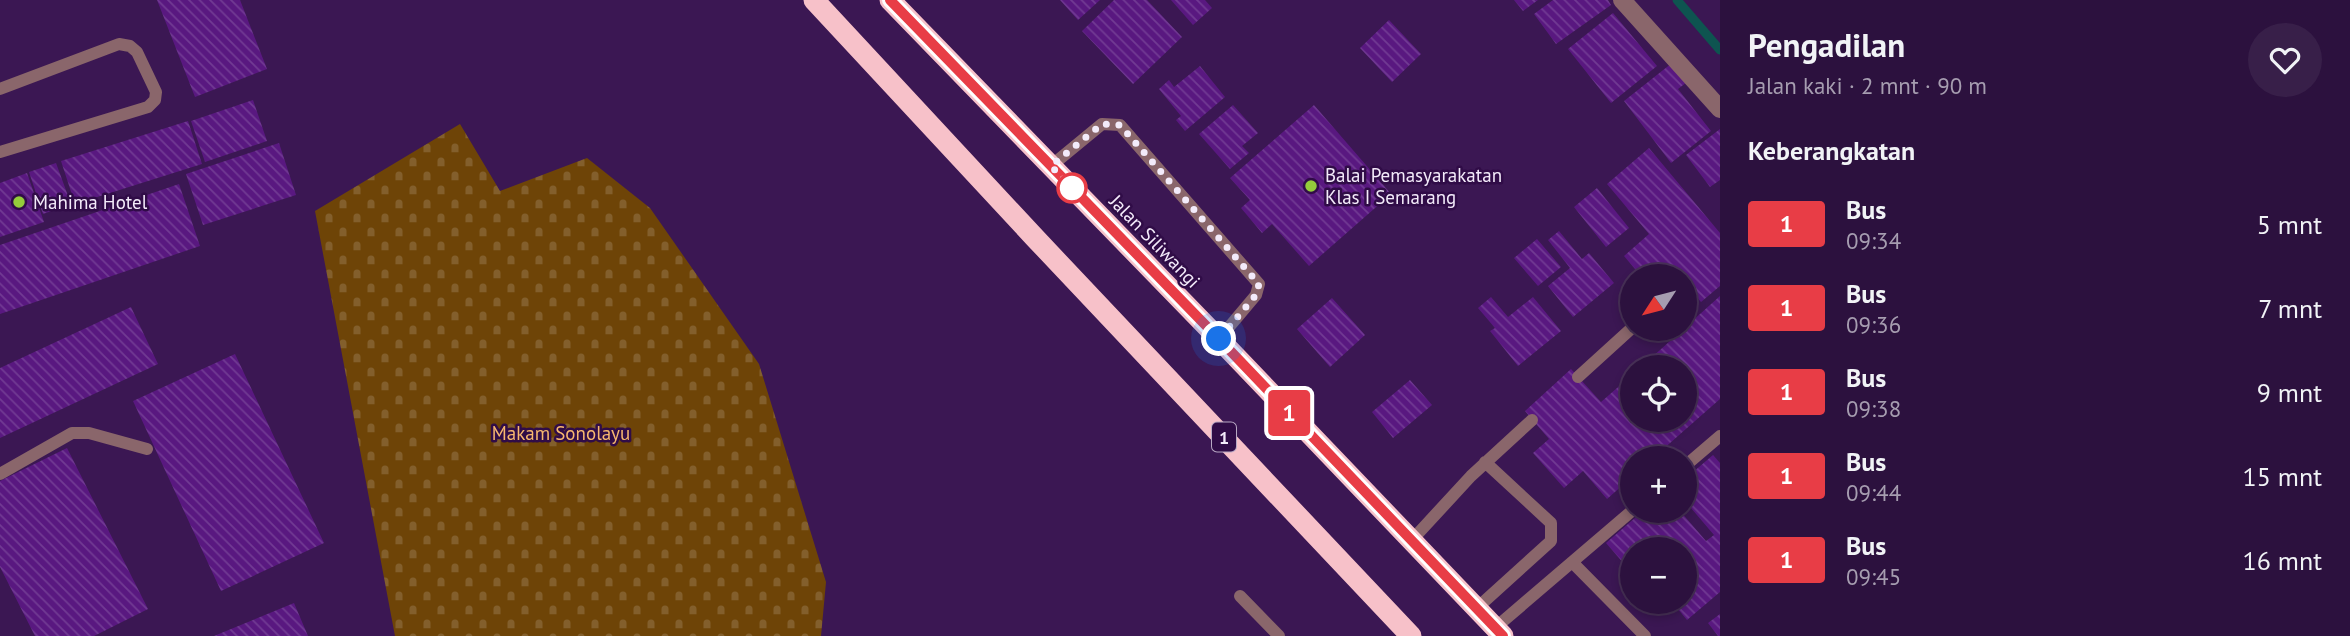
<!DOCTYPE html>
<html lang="id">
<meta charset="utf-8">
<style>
:root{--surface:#2c113e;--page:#381f49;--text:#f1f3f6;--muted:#a69db0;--line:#483158}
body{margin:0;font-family:"PT Sans",sans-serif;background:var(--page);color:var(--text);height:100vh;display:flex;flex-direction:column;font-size:26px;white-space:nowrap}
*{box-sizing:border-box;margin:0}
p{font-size:23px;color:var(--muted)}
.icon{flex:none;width:38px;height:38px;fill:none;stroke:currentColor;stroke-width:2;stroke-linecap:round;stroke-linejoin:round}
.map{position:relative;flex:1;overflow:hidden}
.drawer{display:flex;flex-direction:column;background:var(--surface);width:630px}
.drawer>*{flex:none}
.badge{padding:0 14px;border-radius:5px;font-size:24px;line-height:46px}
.needle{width:46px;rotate:234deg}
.controls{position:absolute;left:1620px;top:264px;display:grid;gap:14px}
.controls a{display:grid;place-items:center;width:77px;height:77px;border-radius:50%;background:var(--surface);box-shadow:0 4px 10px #0003,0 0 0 2px var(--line);font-size:35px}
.you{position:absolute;width:35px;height:35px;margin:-18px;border:5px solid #fff;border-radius:50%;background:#1a73e8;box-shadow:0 0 0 10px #1a73e833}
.map>.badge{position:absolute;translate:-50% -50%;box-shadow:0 0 0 4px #fff}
h2{padding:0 28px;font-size:26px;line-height:63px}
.round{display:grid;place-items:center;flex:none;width:74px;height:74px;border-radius:37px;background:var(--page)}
.head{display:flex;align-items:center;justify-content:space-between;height:119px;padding:0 28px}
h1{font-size:33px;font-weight:800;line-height:52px}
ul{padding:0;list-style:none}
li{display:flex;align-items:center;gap:21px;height:84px;padding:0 28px}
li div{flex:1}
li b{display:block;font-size:26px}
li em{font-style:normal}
li .badge{min-width:77px;font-weight:700;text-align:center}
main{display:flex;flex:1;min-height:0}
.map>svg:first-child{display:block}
</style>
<main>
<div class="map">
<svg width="1720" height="636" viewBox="0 0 1720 636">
<defs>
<pattern id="cemetery-stones" width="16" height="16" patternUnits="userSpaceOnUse" patternTransform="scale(1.75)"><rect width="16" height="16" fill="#6e4407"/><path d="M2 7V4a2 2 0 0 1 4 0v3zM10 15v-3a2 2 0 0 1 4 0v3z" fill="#835f2c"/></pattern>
<pattern id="building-back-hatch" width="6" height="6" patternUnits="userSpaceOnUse" patternTransform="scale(1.75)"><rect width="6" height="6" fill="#591880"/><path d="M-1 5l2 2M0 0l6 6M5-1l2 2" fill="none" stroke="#713a93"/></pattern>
</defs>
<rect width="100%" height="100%" fill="#3b1753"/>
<path fill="url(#cemetery-stones)" d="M460,124L500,191L587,158L650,208L759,364L826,582L821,636H395L315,211Z"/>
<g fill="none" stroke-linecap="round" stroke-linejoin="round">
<path stroke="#0e5450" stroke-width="9" d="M1677,0L1720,50"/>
</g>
<path fill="url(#building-back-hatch)" d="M157,0H240L267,69L195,97Z
M1060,0H1100L1078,20Z
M1114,0H1147L1182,37L1133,84L1082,31Z
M1171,0H1205L1212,8L1193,25Z
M1514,0H1538L1523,11Z
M1553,0H1608L1611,5L1556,44L1534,14Z
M1613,13L1657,66L1611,103L1568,49Z
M1389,20L1421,54L1392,82L1360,48Z
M1672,63L1687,82L1678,89L1711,131L1671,163L1624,101Z
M1200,66L1225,97L1185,131L1176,120L1181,116L1159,89L1169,80L1174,87Z
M253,100L267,141L205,162L191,121Z
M1233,105L1258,133L1242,146L1249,153L1230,169L1199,134Z
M1314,105L1391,194L1309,266L1272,224L1262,233L1241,208L1250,200L1230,178Z
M188,121L202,164L75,204L61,161Z
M1720,129V180L1710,187L1686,155Z
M279,143L296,195L203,225L186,174Z
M1649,148L1720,233V286L1701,302L1688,287L1685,289V276H1641L1624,256L1649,234L1607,184Z
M56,163L71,204L43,214L29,172Z
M27,173L44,222L0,237V183Z
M179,184L200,246L0,314V245Z
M1597,188L1629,228L1606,247L1574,207Z
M1559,231L1582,259L1589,253L1614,283L1573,317L1548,286L1570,268L1548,240Z
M1537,239L1561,267L1538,286L1514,258Z
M1720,296V399L1653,458H1633V476L1607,499L1583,471L1564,488L1533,453L1549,439L1525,411L1571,369L1601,402L1633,374V420H1685V368H1640Z
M1491,297L1508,317L1533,297L1561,331L1518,366L1490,331L1495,328L1478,308Z
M1332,298L1365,335L1330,367L1297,329Z
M131,307L158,364L0,438V368Z
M235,354L324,543L221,591L133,401Z
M1410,380L1432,405L1393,438L1372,412Z
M67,448L148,609L94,636H35L0,567V481Z
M1713,455L1720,463V592L1687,620L1672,602H1685V550H1633V560L1626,566L1606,543L1643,511H1680L1706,541L1714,535L1685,501V479Z
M294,603L308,636H214Z
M1720,614V636H1718L1708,623Z"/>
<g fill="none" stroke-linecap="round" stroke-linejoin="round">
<path stroke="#8a666b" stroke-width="12" d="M0,89L119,44L130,46L137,52L156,92L155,100L148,107L0,152
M1051,166L1102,124L1120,125L1259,284L1256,295L1219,339
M1578,377L1633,327
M1685,466L1720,436
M0,474L72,433H89L147,449
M1412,540L1471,476L1532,420
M1572,562L1645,636
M1240,596L1279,636
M1477,608L1551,541V523L1485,462
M1495,628L1633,510"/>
<path stroke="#8a666b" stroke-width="18" d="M1622,0L1720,109"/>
<path stroke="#f7c1c9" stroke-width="21" d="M814,0L1036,239L1411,636
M890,0L1219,339L1503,636"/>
</g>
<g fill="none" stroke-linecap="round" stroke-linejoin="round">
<defs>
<path id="line" d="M890,0L1219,339L1503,636"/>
</defs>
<use href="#line" stroke="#fff" stroke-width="16"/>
<use href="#line" stroke="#e83d46" stroke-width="10"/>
<path stroke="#f3ebfa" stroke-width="7" stroke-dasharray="0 12.6" d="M1072,188L1051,166L1102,124L1120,125L1259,284L1256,295L1219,339"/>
</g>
<g fill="#94cc3b" stroke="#300c47" stroke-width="2.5">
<circle cx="1311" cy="186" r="7"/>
<circle cx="19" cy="202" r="7"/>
</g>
<circle fill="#fff" stroke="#e83d46" stroke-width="3.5" cx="1072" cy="188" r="14"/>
<g text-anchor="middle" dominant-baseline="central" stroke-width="5" stroke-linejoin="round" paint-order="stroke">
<rect fill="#300c47" stroke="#b8a8c4" stroke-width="2" x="1212" y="422.5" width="24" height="29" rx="5"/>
<g font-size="18" font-weight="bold" fill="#f3ebfa">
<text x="1224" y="437">1</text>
</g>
<g font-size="19" fill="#f3ebfa" stroke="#300c47" text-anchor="start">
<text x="1325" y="175">Balai Pemasyarakatan<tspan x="1325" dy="22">Klas I Semarang</tspan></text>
<text x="33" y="202">Mahima Hotel</text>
</g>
<g font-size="19" fill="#f3ebfa" stroke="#300c47">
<text transform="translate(1155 241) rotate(46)">Jalan Siliwangi</text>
</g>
<g font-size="19" fill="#f8b86f" stroke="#300c47">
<text x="561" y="433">Makam Sonolayu</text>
</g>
</g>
</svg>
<div class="controls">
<a><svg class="needle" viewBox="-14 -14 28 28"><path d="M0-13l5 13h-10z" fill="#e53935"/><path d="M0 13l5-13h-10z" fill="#a69db0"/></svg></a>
<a><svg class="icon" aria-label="locate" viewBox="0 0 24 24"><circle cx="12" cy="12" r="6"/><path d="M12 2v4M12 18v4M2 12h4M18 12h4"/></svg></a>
<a>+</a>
<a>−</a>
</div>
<div class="you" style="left:1219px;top:339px"></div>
<b class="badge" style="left:1289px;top:413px;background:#e83d46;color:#fff">1</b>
</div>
<section class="drawer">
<div class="head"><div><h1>Pengadilan</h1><p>Jalan kaki · 2 mnt · 90 m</p></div><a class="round"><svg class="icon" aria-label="heart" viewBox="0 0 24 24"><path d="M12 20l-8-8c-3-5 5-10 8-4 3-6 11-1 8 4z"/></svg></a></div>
<h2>Keberangkatan</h2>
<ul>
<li><span class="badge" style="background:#e83d46;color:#fff">1</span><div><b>Bus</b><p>09:34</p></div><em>5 mnt</em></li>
<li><span class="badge" style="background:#e83d46;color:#fff">1</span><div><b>Bus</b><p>09:36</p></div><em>7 mnt</em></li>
<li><span class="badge" style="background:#e83d46;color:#fff">1</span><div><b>Bus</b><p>09:38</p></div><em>9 mnt</em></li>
<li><span class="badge" style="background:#e83d46;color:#fff">1</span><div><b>Bus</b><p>09:44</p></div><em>15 mnt</em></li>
<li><span class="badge" style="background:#e83d46;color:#fff">1</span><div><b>Bus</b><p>09:45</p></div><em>16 mnt</em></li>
</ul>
</section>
</main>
